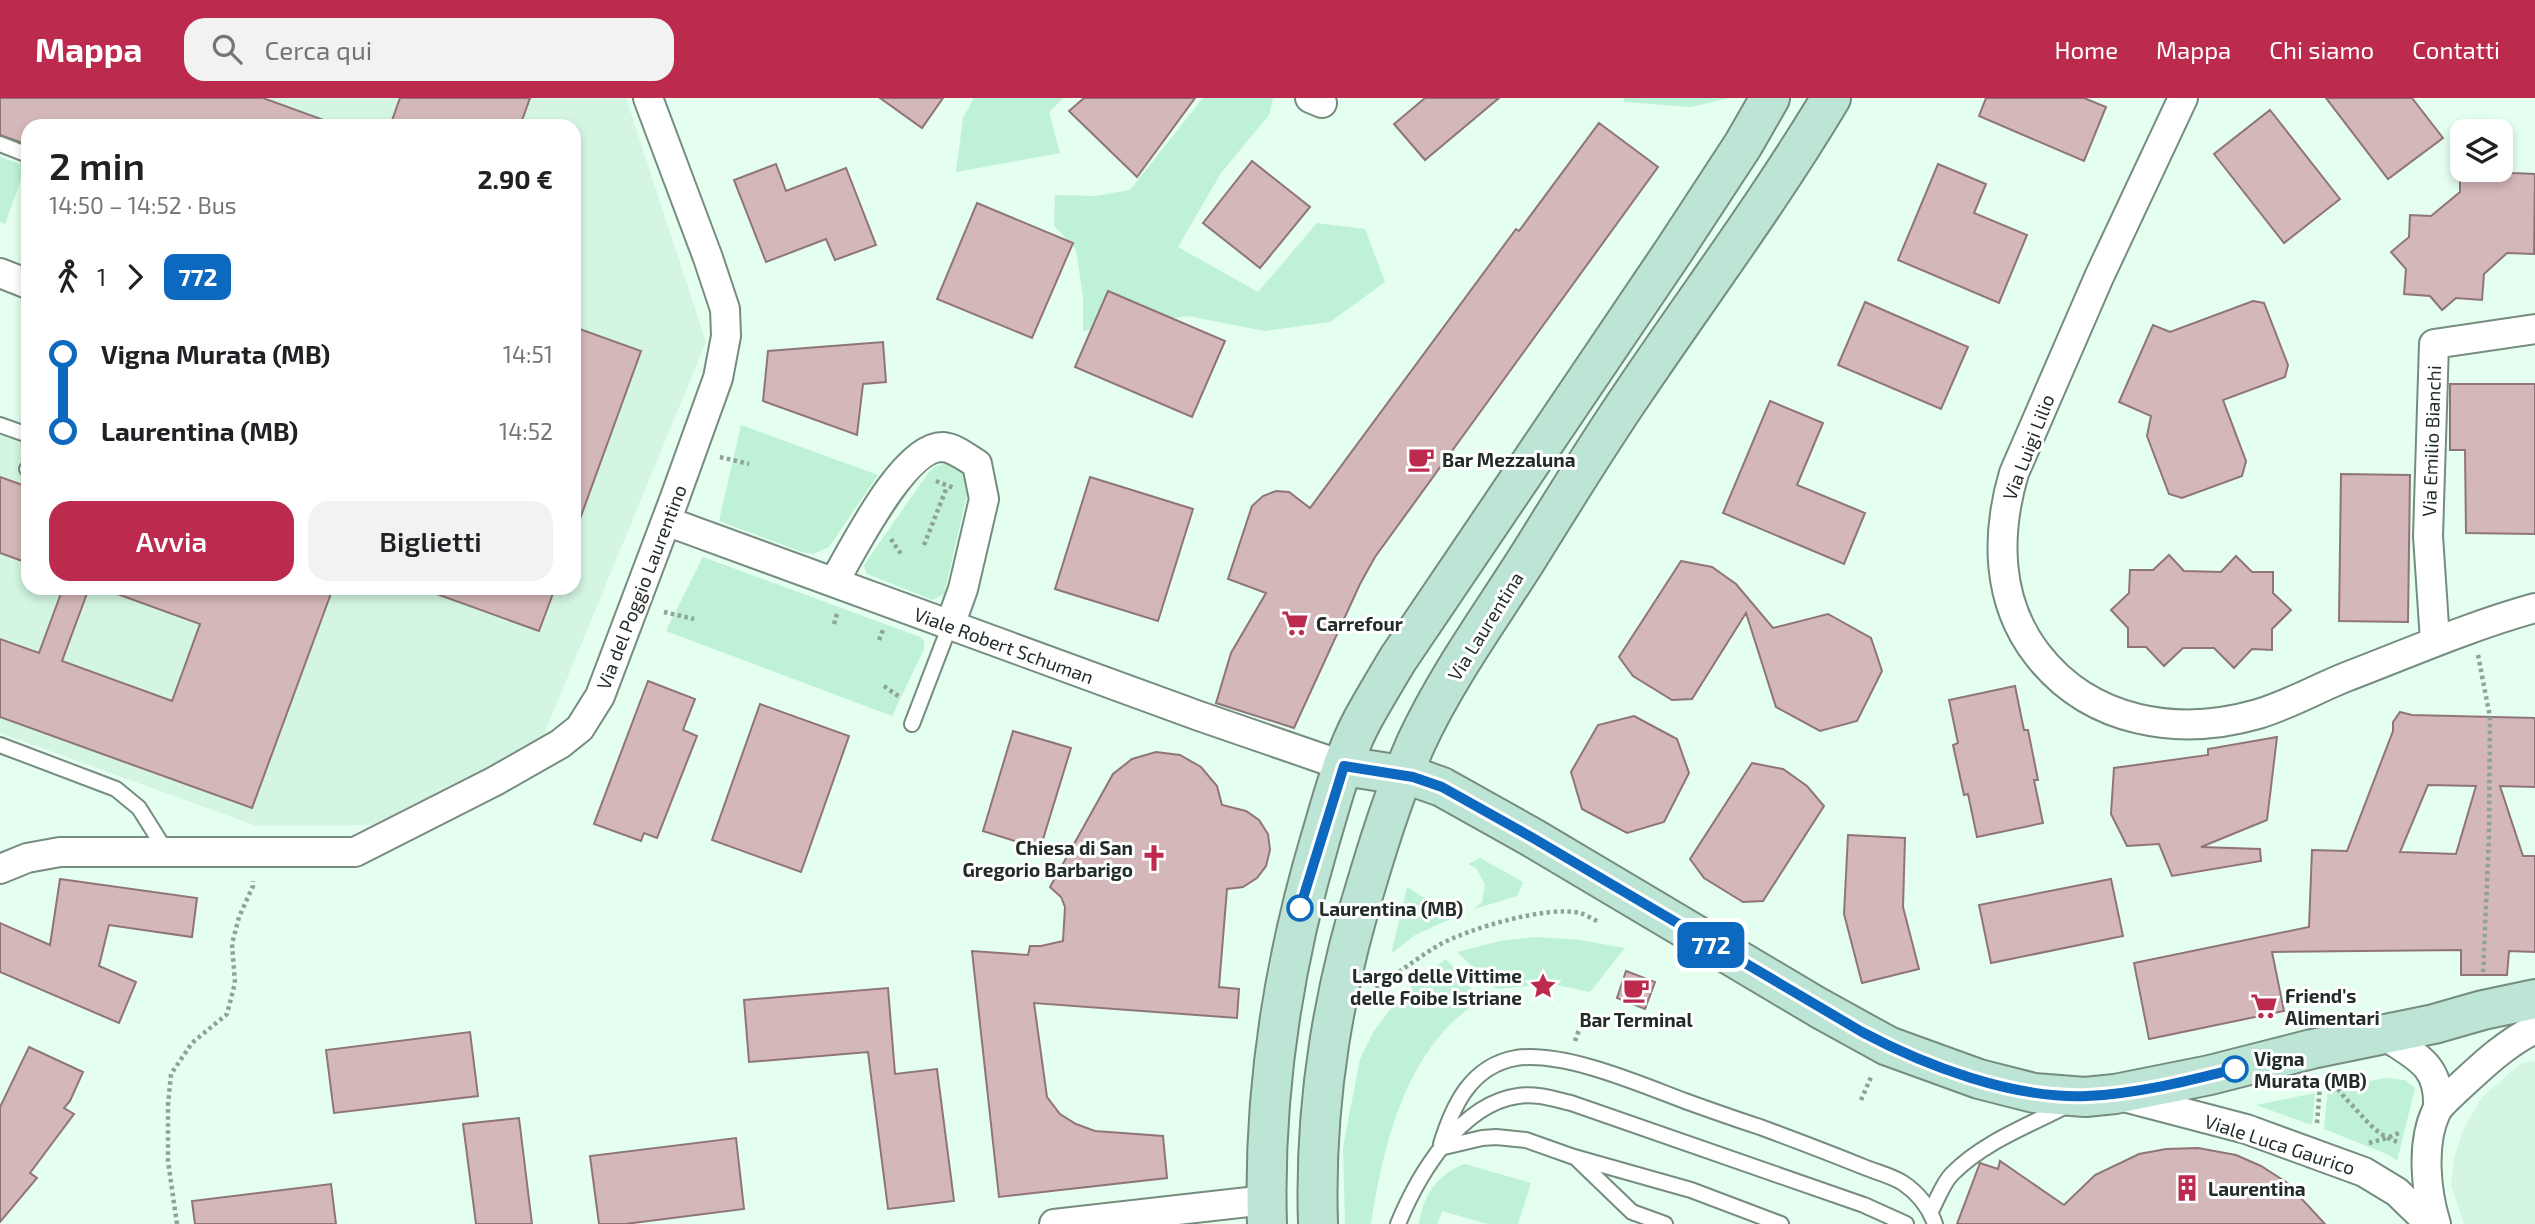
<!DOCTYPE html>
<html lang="it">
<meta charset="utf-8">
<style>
:root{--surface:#fff;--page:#f2f2f2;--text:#202124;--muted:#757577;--accent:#bc2b4e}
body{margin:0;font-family:"Exo 2",sans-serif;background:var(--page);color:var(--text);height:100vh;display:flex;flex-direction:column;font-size:26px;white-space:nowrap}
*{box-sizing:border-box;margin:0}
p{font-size:23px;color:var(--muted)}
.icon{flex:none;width:38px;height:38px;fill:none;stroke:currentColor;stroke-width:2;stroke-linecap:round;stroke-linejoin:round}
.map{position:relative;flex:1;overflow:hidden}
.details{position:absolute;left:21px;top:21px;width:560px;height:476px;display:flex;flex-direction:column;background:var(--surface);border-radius:21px;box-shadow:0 4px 10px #0003}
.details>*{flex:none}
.badge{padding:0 14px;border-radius:10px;font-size:24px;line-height:46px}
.buttons{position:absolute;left:2450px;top:21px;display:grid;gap:14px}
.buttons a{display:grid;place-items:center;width:63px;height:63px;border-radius:14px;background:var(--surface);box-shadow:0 4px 10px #0003;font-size:35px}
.map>.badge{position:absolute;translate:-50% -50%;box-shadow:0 0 0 4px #fff}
.legs{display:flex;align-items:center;gap:10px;height:77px;padding:0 28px;font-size:23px}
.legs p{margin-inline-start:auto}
.overview{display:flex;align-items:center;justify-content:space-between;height:119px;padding:0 28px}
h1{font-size:38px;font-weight:600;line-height:52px}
.primary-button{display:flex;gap:14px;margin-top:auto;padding:14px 28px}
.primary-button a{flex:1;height:80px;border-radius:21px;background:var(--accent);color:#fff;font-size:28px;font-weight:600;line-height:80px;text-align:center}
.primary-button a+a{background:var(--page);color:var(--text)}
ul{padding:0 28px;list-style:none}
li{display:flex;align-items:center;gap:24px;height:77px;font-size:26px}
li i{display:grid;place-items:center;width:10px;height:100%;margin:0 9px;background:currentColor}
li i::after{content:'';width:18px;height:18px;margin:-9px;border:5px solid;border-radius:50%;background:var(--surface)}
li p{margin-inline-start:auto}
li:first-child i{background:linear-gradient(#0000 50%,currentColor 0)}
li:last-child i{background:linear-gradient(currentColor 50%,#0000 0)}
header{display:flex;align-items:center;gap:42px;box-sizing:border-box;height:98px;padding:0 35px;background:var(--accent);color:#fff}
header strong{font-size:33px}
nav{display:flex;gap:38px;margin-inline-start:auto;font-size:24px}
.search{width:490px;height:63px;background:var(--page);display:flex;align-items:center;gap:18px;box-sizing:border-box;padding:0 24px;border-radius:21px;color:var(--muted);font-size:26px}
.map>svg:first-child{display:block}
</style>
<header>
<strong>Mappa</strong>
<div class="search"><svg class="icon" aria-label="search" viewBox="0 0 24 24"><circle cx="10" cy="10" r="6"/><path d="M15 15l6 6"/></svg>Cerca qui</div>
<nav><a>Home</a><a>Mappa</a><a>Chi siamo</a><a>Contatti</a></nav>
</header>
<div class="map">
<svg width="2535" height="1126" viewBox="0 0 2535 1126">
<rect width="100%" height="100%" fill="#e4feef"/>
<path fill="#d3f5e2" d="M0,0H626L706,244L540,646L380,727L257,728L0,635V336L28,347V490H574V28H28V62L0,51Z
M2535,963V1126H2464L2451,1087L2454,1060L2463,1032L2482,999L2520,966Z"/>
<path fill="#bef1d5" d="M974,0H1064L1049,14L1060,55L956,74L963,20Z
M1203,0H1273L1269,17L1221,75L1178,149L1258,194L1317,125L1365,131L1385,184L1330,224L1265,233L1188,218L1083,233V199L1076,152L1054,127L1055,97L1095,98L1130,92Z
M1624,0H1729L1691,9L1624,4Z
M0,59L26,68L5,126L0,124Z
M741,327L878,377L829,449L813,456L802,454L719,423Z
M948,365L964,374L970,384L944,496L933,502L867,476L864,468L866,464L929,374L936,368Z
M703,459L920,539L924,543V551L892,618L666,533Z
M1480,760L1523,784L1517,798L1474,811L1482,804L1485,787L1476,770L1468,766Z
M1407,789L1455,819L1415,837L1391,856Z
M1536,839L1580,842L1625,850L1590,894L1552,886L1496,891L1457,854L1500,843Z
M1446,861L1481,902C1406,948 1384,1045 1371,1126H1345L1343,1049L1360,961L1374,933L1389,913L1414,886Z
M2385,980L2405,982L2415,990L2397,1063L2389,1057L2324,1031L2328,991Z
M2315,995L2312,1027L2256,1007Z
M1465,1066L1531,1085L1518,1126H1488L1442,1113L1437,1126H1419C1423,1098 1437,1076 1465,1066Z"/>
<path fill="#d4b7b9" stroke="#8f7577" stroke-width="2" fill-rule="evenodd" d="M0,0H263L332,25L331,28H28V47L0,37Z
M400,0H530L520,28H390Z
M880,0H943L922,30Z
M1084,0H1195L1137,79L1069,13Z
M1425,0H1499L1425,62L1394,26Z
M1986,0H2084L2106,9L2084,63L1979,18Z
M2326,0H2412L2443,40L2388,81Z
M2270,12L2340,101L2284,145L2214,56Z
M1599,25L1658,69L1375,459L1360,486L1294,630L1216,605L1231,555L1266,495L1228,481L1252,408L1263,398L1276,393L1289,394L1310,410L1516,131L1519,133Z
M1252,63L1310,109L1260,170L1203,125Z
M776,66L786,93L846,70L876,147L835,162L826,141L766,164L734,82Z
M1938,66L1986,86L1974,115L2027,137L1999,205L1898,162Z
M2485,72H2510L2512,75L2535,76L2534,156L2507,155L2484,176L2482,202L2456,200L2442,212L2430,198L2404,196L2406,171L2391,154L2409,139L2410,117L2431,118L2460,94V73Z
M977,105L1073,145L1032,240L937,201Z
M1108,193L1225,243L1192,319L1075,269Z
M2253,203L2264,205L2288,267L2285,279L2223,302L2246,363L2242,378L2182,400L2169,396L2147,338L2151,318L2119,304L2153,227L2170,234Z
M1865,204L1968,249L1941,311L1838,267Z
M574,229L641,253L577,429H574Z
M883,244L886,284L863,286L857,337L763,303L768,253Z
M2450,286H2535V436L2466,435L2465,352H2450Z
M1770,303L1823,325L1797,387L1865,415L1844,466L1723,415Z
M2341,376L2410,377L2408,524L2339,523Z
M0,379L28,389V465L0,455Z
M1090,379L1193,411L1158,523L1055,491Z
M2169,457L2184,473L2221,474L2236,458L2252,474H2273V495L2291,512L2272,531V552L2252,551L2234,570L2214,550H2183L2164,568L2146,549H2128V530L2111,512L2129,495L2130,472H2153Z
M1681,463L1712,469L1736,486L1773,530L1828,516L1871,540L1882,573L1857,623L1820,633L1776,609L1746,515L1692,601L1672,602L1633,578L1619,559Z
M63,490H89L62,563L172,603L200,526L109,493V490H333L252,710L0,619V541L39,555Z
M429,490H555L539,533L428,493Z
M648,583L695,601L683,632L697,638L657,740L644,735L641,743L594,726Z
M2015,588L2024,632H2028L2038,682H2034L2043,725L1977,739L1968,696L1964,697L1953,647L1958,645L1949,602Z
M760,606L849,638L801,774L712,742Z
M2400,614L2412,617L2535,620V689L2500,688L2523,758H2535V854L2509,853L2507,877H2461V852L2272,854L2284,913L2149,941L2134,865L2309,829L2312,752L2347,753L2393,633V624ZM2428,687L2476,688L2456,756L2400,754Z
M1634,618L1677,641L1689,675L1664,724L1627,735L1582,711L1571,674L1598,627Z
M1013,633L1071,650L1040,751L983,733Z
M2277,639L2267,722L2201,749L2260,751L2261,763L2172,778L2159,746L2127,748L2111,716L2114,670L2208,657V651Z
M1156,654L1180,657L1201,669L1217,688L1222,707L1246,713L1259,722L1268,736L1270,752L1266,768L1257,780L1243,789L1227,791L1219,889L1239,891L1237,920L1034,905L1047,999L1060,1016L1076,1026L1095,1033L1163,1038L1167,1080L999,1099L972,853L1028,857L1030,848H1041L1063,843L1065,809L1061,799L1050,789L1113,676L1132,661Z
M1752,665L1783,671L1807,688L1824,708L1763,803L1743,804L1704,780L1690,761Z
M1848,737L1905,740L1903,809L1919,871L1862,885L1844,816Z
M60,781L197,800L192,839L109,827L99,868L136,884L119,925L0,874V825L50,847Z
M2111,781L2123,838L1991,865L1979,807Z
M1626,873L1655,884L1645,911L1617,900Z
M888,890L895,976L937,971L954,1103L888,1111L868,954L749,964L744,902Z
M470,934L478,998L334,1015L326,952Z
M29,949L83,974L70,1003L64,1010L74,1016L30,1075L37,1080L0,1124V1009Z
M519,1020L532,1126H476L463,1026Z
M736,1040L744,1111L625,1126H599L590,1058Z
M2198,1050L2236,1057L2261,1068L2286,1084L2325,1126H1957L1980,1065L1998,1071L2000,1063L2064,1107L2095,1077L2139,1056L2166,1051Z
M331,1086L336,1126H195L192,1103Z"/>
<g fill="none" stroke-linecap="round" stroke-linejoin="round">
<defs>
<path id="lane" d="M0,46L28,57
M0,327L28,337
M27,371H28
M912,626L950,527
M0,647L116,691L139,710L166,753
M1441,1046C1453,1007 1471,968 1516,960C1564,953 1640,986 1685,1003C1710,1012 1735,1021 1760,1029C1795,1042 1829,1055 1864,1069C1876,1074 1892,1078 1903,1085C1918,1095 1929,1109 1935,1126
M1444,1049L1482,1040L1496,1039L1526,1042L1574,1059L1691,1092L1781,1126
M1578,1062L1632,1114L1665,1126
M1931,1113C1937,1102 1943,1085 1952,1076C1983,1044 2030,1027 2068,1007
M1398,1126C1418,1077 1460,1006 1518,998C1536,995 1554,1001 1571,1005L1864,1107L1906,1126"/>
<path id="street" d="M1310,0L1322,5
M2183,0L2099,179L2014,375C1996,436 1996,503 2037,556C2090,625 2178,639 2258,616C2288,607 2316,591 2346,579C2409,555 2470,528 2535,510
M0,175L28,186
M666,423L1199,618L1344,668
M834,484C853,452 904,347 943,349C955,350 967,360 977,366L984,401L963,491L950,527
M2435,543L2428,438L2434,246L2535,231
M0,771L27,760L60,754H355L495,683L560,646L580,630L600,598L674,402L718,280L726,238L725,211L708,160L648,0
M2384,937C2416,959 2440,966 2438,1010
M2120,998L2246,1031L2364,1074L2397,1094L2430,1126
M1054,1126L1266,1102
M2436,1126C2426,1094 2421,1046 2436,1014C2440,1006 2448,1000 2454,994C2479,971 2504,946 2535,931"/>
<path id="secondary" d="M1344,668L1414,679L1442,689L1533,740L1819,910L1888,948L1979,981L2034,995L2085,999L2115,996L2210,977L2312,951L2434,926L2483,912L2535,901
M1267,1126C1263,995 1283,867 1320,742C1332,702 1343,658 1363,621C1374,601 1386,581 1398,561L1675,151L1743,47L1770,0
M1318,1126C1314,1002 1334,888 1371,771C1384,728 1398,686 1416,645C1446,580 1489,521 1527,461C1562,405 1596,349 1633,295C1699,197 1770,102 1831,0"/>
</defs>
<use href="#lane" stroke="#758c7f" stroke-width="18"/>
<use href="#street" stroke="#758c7f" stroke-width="32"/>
<use href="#secondary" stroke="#758c7f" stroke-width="42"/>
<path stroke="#8fa298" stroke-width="4.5" stroke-dasharray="3.5 3.5" stroke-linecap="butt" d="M720,359L749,366
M936,383L954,390
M891,441L901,456
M924,447L947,389
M664,514L694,521
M834,526L837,516
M879,542L883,532
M2478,557L2490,619L2489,739L2483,876
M884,588L901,600
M1376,890C1397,876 1417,860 1439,847C1467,831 1548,807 1580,815C1586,817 1593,821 1599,824
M1575,943L1579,932
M1861,1002L1871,979
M2317,1025L2320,987C2325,988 2332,989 2337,991C2342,994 2343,999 2348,1003C2364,1019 2375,1037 2398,1044
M2369,1045L2387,1040L2401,1034
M177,1126L168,1063V1007L171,976L192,945L227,916L235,885L232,846L239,819L253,788V783"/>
<use href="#lane" stroke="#fff" stroke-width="14"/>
<use href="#street" stroke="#fff" stroke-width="28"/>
<use href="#secondary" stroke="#bde5d5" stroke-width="38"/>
</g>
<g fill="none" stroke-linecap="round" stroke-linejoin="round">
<defs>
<path id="line-1" d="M1300,810L1344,668L1413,679L1442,689L1533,740L1862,934C1926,968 2013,1001 2087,998C2137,996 2187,983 2235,971"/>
</defs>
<use href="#line-1" stroke="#fff" stroke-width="16"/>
<use href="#line-1" stroke="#0c69bf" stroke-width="10"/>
</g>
<defs>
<symbol id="cafe-bare" viewBox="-9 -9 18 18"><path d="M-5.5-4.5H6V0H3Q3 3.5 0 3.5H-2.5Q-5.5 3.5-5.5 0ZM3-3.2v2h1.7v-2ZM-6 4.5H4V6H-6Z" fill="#bc2b4e" stroke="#fff" stroke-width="2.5" paint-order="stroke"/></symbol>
<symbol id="supermarket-bare" viewBox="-9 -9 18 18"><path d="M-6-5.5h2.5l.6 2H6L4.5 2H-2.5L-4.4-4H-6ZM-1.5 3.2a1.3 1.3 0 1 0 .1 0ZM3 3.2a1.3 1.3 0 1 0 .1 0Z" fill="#bc2b4e" stroke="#fff" stroke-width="2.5" paint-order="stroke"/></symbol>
<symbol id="church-bare" viewBox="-9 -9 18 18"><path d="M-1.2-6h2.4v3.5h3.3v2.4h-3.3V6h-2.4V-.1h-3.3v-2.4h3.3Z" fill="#bc2b4e" stroke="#fff" stroke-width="2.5" paint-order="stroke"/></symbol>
<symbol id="sight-bare" viewBox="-9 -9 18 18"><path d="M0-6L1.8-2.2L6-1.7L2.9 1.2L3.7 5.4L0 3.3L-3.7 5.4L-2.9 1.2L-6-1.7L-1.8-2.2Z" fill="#bc2b4e" stroke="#fff" stroke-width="2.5" paint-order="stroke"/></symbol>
<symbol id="building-bare" viewBox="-9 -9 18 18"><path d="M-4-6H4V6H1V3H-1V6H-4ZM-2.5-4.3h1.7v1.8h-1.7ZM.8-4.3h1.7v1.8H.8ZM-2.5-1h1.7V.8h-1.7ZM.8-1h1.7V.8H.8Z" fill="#bc2b4e" stroke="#fff" stroke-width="2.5" paint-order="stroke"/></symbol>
</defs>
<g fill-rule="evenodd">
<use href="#cafe-bare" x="1402" y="342" width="38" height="38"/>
<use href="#supermarket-bare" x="1276" y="506" width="38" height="38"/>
<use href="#church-bare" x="1135" y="741" width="38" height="38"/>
<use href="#sight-bare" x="1524" y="869" width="38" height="38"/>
<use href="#cafe-bare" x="1617" y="873" width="38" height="38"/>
<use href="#supermarket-bare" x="2245" y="889" width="38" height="38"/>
<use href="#building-bare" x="2168" y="1071" width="38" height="38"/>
</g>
<g fill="#fff" stroke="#0c69bf" stroke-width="3.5">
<circle cx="1300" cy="810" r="12"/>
<circle cx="2235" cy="971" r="12"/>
</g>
<g text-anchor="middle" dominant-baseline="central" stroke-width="6" stroke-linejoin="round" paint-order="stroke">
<g font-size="19" fill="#232d28" stroke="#fff">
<text transform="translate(2431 343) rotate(-88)">Via Emilio Bianchi</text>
<text transform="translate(2028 349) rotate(-69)">Via Luigi Lilio</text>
<text transform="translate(641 489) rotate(-69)">Via del Poggio Laurentino</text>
<text transform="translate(1485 528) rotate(-58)">Via Laurentina</text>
<text transform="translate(1004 547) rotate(20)">Viale Robert Schuman</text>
<text transform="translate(2280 1046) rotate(18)">Viale Luca Gaurico</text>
</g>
<g font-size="19" font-weight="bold" fill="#232d28" stroke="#fff" text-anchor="start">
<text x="1442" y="361">Bar Mezzaluna</text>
<text x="1316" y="525">Carrefour</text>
<text x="1133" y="749" text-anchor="end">Chiesa di San<tspan x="1133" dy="22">Gregorio Barbarigo</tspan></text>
<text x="1522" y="877" text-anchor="end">Largo delle Vittime<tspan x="1522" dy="22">delle Foibe Istriane</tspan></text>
<text x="2285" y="897">Friend's<tspan x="2285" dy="22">Alimentari</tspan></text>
<text x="1636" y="921" text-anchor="middle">Bar Terminal</text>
<text x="2208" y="1090">Laurentina</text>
</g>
<g font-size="19" font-weight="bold" fill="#232d28" stroke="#fff" text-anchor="start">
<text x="1319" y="810">Laurentina (MB)</text>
<text x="2254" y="960">Vigna<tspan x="2254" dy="22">Murata (MB)</tspan></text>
</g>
</g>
</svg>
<div class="buttons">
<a><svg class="icon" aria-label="layers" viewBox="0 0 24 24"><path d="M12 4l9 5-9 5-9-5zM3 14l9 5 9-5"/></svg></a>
</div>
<b class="badge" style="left:1711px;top:847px;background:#0c69bf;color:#fff">772</b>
<section class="details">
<div class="overview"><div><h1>2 min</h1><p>14:50 – 14:52 · Bus</p></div><b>2.90 €</b></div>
<div class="legs"><svg class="icon" aria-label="walk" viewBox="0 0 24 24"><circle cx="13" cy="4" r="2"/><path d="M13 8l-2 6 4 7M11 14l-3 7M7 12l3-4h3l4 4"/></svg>1<svg class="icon" aria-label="forward" viewBox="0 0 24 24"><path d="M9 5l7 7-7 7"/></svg><b class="badge" style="background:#0c69bf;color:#fff">772</b></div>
<ul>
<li><i style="color:#0c69bf"></i><b>Vigna Murata (MB)</b><p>14:51</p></li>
<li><i style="color:#0c69bf"></i><b>Laurentina (MB)</b><p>14:52</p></li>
</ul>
<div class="primary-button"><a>Avvia</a><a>Biglietti</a></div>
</section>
</div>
